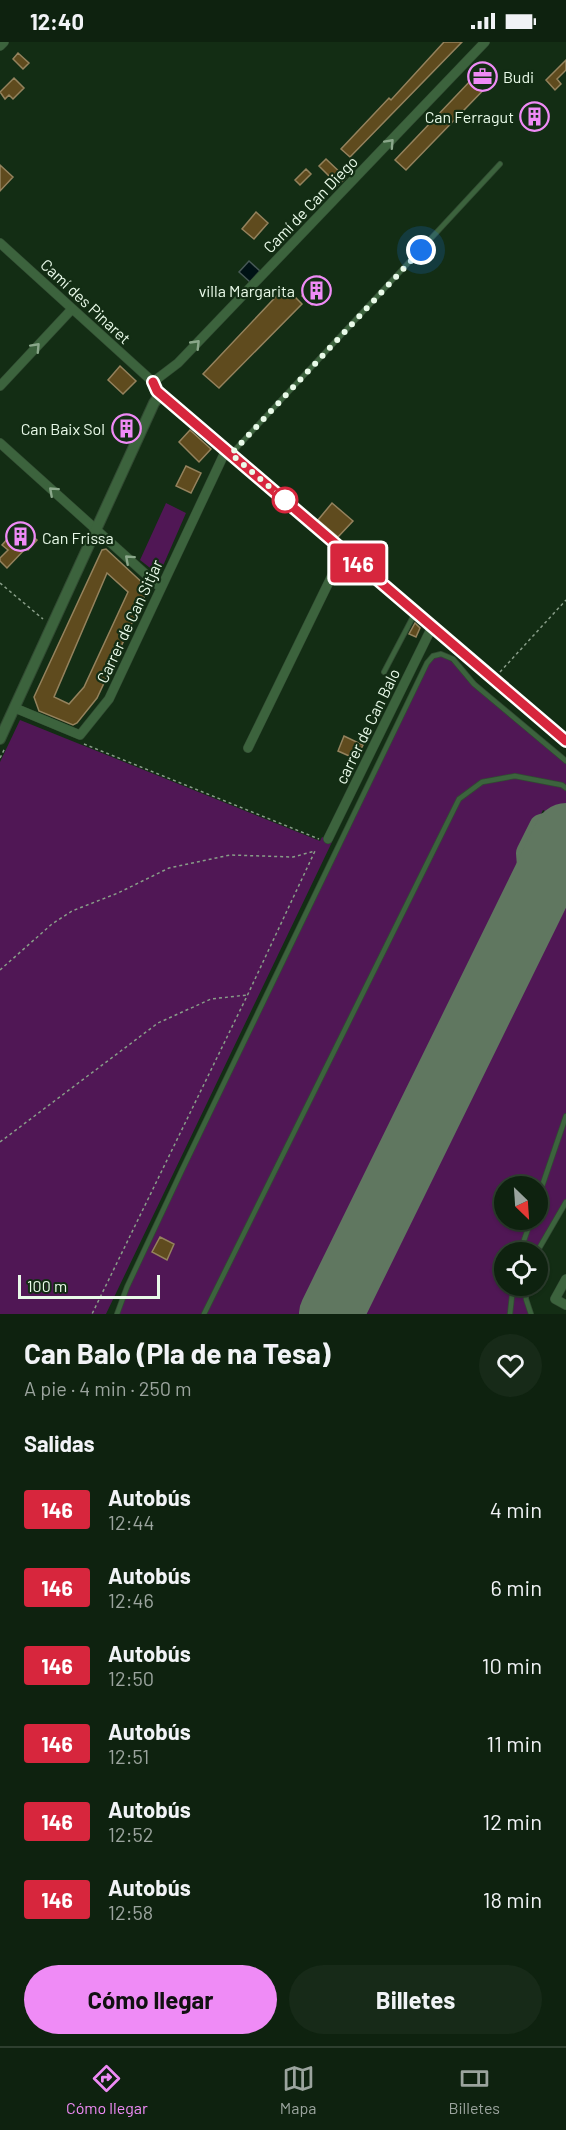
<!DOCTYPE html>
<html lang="es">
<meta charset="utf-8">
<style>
:root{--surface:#0e220f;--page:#172a18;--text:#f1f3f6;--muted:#9ba49e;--line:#2e3f2f;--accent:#ef8bf6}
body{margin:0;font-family:Barlow,sans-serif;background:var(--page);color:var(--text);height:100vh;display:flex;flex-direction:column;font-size:22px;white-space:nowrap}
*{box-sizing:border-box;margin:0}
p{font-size:20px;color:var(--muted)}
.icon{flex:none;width:33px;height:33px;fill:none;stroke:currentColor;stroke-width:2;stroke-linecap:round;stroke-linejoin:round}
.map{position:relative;height:1272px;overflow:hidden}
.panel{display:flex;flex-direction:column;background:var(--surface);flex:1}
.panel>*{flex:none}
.badge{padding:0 12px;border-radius:4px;font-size:21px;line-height:39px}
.needle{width:39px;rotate:155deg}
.controls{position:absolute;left:494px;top:1134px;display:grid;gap:12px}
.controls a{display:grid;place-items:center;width:54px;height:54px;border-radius:50%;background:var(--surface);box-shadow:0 2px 4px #0004,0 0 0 2px var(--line);font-size:30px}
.scale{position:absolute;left:18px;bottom:15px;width:142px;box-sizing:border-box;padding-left:6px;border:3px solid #e9fae9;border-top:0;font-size:16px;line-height:21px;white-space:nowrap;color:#e9fae9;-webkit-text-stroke:4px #132d14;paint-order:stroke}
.you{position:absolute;width:30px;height:30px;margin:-15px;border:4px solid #fff;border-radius:50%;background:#1a73e8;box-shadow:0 0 0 9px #1a73e833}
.map>.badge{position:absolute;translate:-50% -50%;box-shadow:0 0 0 3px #fff}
h2{padding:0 24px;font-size:22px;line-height:54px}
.round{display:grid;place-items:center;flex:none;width:63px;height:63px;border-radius:32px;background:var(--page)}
.summary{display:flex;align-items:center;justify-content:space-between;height:102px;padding:0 24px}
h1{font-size:28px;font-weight:700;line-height:45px}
.primary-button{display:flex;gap:12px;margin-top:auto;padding:12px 24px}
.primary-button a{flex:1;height:69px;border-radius:36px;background:var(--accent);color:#111;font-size:24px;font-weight:700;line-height:69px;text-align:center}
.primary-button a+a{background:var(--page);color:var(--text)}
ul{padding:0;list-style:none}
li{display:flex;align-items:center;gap:18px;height:78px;padding:0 24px}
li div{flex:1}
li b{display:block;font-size:22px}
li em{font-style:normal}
li .badge{min-width:66px;font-weight:700;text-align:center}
.status{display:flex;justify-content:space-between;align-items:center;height:42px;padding:0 30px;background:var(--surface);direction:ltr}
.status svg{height:16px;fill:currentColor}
.dock{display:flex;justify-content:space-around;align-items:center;height:84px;border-top:2px solid var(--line);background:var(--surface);font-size:16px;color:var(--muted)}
.dock a{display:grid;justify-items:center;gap:3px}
.dock .active{color:var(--accent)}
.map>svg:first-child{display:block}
</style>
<div class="status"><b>12:40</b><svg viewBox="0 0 49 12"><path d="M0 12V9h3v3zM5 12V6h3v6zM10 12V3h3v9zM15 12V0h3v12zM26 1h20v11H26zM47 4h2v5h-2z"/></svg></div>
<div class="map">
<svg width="566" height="1272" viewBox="0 0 566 1272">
<rect width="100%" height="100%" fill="#132d14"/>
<path fill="#501755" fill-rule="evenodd" d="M166,461L186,471L159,533L140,518Z
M441,612L459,625L566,719V779L543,768L522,811L525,843L312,1272H116L127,1245L427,621Z
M20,678L320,799L322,795L332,800L106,1272H0V720Z
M566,828V1159L537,1210H504V1244H526L530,1272H349ZM504,1144H537V1178H504Z"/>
<path fill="#001215" stroke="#465855" stroke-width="1.5" d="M249,219L260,229L250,240L239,230Z"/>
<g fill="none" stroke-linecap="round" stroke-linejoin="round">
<path stroke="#607760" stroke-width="26" d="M532,859L547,830L566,815
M530,862L532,850L529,811L542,785L555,781L566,784"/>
<path stroke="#607760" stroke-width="64" d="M331,1272L566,793"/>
</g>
<path fill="#5f4b1e" stroke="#94825d" stroke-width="1.5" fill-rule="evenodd" d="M444,0H462L350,115L341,107L389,56L391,58Z
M18,11L29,21L23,27L13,17Z
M566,18V28L557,37L561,42L555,48L546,38Z
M480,23L494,37L406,128L395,118L474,35L472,32Z
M14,36L24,46L13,57L9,53L5,57L0,50Z
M538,61L548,70L532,87L522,77Z
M326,117L346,136L338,143L319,124Z
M0,123L13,135L0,149Z
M306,127L311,132L300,143L295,138Z
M256,170L268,181L254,197L242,187Z
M320,234L330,243L312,263L302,254Z
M285,245L302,262L219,346L203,332Z
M120,324L136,339L123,352L108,338Z
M129,374L136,382L132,391L122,399L113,387Z
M190,388L211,407L199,420L179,400Z
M186,424L201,431L191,451L176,444Z
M332,461L353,479L338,495L318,478Z
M20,483L37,498L28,508L26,506L7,526L0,519V516L8,508L2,503Z
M365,503L380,516L372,524L358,512Z
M106,507L147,545V549L97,656L77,681L73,683L39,669L34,655L102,508ZM107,531L128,550L84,645L69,662L54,655Z
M415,581L420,586L416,595L409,592Z
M344,694L363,703L356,717L338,709Z
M160,1195L174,1202L167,1218L152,1210Z"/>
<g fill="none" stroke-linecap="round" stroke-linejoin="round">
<defs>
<path id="service" d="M231,412L500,122
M384,630L415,571
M537,1159L566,1074
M520,1210L531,1178
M537,1210L566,1160
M526,1244V1257L531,1272
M117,1272L127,1245L182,1128L427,621L433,614L441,612L453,617L474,642L566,719
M204,1272L459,757L482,740L515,734L562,743L566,746
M510,1272L513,1244"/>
<path id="minor" d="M0,4L4,0
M0,201L153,340L157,349L566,699
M153,340L178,321L485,0
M0,344L72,267
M0,401L161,546
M15,666L80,693L109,657L226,408
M248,706L344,509
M328,797L432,585
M566,1237L555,1257L566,1263"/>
<path id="tertiary" d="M0,697L154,361L161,352"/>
</defs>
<use href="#service" stroke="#314a32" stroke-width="6"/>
<use href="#minor" stroke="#314a32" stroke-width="10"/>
<use href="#tertiary" stroke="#314a32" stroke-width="12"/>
<path stroke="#889d88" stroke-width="1.5" stroke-dasharray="3 3" stroke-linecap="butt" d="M0,541L43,577
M500,630L566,558
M84,702L319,797
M0,716L5,706
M0,928L52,882L72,869L118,851L169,826L230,813L293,815L315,809L248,952L92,1272
M0,1100L158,981L211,957L247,953"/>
<use href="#service" stroke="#3c633d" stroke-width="4.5"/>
<use href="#minor" stroke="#3c633d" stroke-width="9"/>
<use href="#tertiary" stroke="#3c633d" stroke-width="10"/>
</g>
<defs><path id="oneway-chevron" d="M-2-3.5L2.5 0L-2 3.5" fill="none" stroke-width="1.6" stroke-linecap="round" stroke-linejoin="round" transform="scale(1.5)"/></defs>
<g stroke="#8aa78a">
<use href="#oneway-chevron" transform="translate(390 101) rotate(-47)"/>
<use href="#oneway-chevron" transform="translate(196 302) rotate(-46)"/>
<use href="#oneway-chevron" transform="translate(36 305) rotate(-47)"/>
<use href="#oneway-chevron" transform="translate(53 449) rotate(-138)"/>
<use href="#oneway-chevron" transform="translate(129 517) rotate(-138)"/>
</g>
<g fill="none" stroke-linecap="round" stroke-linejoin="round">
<defs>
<path id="line" d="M153,340L157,349L566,699"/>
</defs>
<use href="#line" stroke="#fff" stroke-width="14"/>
<use href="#line" stroke="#d7263d" stroke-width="9"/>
<path stroke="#e9fae9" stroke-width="6" stroke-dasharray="0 10.8" d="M285,458L231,412L421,208"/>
</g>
<defs>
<symbol id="office-ring" viewBox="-11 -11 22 22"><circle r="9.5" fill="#132d14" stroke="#ef8bf6" stroke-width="1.5"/><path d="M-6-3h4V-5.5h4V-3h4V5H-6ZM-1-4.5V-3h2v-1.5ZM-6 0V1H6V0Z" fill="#ef8bf6"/></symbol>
<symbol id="building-ring" viewBox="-11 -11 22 22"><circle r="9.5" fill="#132d14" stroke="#ef8bf6" stroke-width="1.5"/><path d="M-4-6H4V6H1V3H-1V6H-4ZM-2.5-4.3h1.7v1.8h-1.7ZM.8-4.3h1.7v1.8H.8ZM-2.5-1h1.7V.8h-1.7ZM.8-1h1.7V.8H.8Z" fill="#ef8bf6"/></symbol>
</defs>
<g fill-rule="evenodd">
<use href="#office-ring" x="466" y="18" width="33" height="33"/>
<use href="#building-ring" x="518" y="58" width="33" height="33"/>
<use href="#building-ring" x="300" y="232" width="33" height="33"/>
<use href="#building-ring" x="110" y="370" width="33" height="33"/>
<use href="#building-ring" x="4" y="478" width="33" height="33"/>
</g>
<circle fill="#fff" stroke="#d7263d" stroke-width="3" cx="285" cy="458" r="12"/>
<g text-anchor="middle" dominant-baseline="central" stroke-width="4.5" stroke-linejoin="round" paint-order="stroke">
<g font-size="16" fill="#e9fae9" stroke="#132d14" text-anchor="end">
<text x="503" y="34" text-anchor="start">Budi</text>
<text x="514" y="74">Can Ferragut</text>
<text x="295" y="248">villa Margarita</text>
<text x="105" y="386">Can Baix Sol</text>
<text x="42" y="495" text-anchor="start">Can Frissa</text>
</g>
<g font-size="16" fill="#e9fae9" stroke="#132d14">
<text transform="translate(310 162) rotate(-46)">Camí de Can Diego</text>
<text transform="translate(86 259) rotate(43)">Camí des Pinaret</text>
<text transform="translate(129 579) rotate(-65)">Carrer de Can Sitjar</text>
<text transform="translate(367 684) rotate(-64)">carrer de Can Balo</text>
</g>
</g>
</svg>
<div class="controls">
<a><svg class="needle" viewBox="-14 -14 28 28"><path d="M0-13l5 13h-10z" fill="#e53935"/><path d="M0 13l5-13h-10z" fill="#9ba49e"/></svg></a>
<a><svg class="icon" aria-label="locate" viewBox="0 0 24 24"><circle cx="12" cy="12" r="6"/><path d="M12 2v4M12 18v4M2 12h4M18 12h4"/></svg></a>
</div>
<div class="scale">100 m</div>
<div class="you" style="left:421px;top:208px"></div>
<b class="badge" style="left:358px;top:521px;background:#d7263d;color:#fff">146</b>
</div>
<section class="panel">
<div class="summary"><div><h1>Can Balo (Pla de na Tesa)</h1><p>A pie · 4 min · 250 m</p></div><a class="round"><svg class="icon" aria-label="heart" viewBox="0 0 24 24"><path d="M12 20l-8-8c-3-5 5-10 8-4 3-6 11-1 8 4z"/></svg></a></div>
<h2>Salidas</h2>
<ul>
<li><span class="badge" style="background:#d7263d;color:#fff">146</span><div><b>Autobús</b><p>12:44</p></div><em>4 min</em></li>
<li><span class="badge" style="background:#d7263d;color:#fff">146</span><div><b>Autobús</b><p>12:46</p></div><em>6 min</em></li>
<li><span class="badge" style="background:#d7263d;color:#fff">146</span><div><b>Autobús</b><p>12:50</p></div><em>10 min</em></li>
<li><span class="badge" style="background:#d7263d;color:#fff">146</span><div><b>Autobús</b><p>12:51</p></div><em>11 min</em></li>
<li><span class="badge" style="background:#d7263d;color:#fff">146</span><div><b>Autobús</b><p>12:52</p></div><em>12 min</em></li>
<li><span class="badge" style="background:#d7263d;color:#fff">146</span><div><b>Autobús</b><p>12:58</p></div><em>18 min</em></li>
</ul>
<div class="primary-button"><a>Cómo llegar</a><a>Billetes</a></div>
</section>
<nav class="dock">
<a class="active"><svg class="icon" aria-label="directions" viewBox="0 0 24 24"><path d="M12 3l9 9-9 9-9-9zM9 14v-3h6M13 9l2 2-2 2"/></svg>Cómo llegar</a>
<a><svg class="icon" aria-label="map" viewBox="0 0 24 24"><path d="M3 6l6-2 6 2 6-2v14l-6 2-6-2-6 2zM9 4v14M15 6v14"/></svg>Mapa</a>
<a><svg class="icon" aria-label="tickets" viewBox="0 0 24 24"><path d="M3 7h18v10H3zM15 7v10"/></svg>Billetes</a>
</nav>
